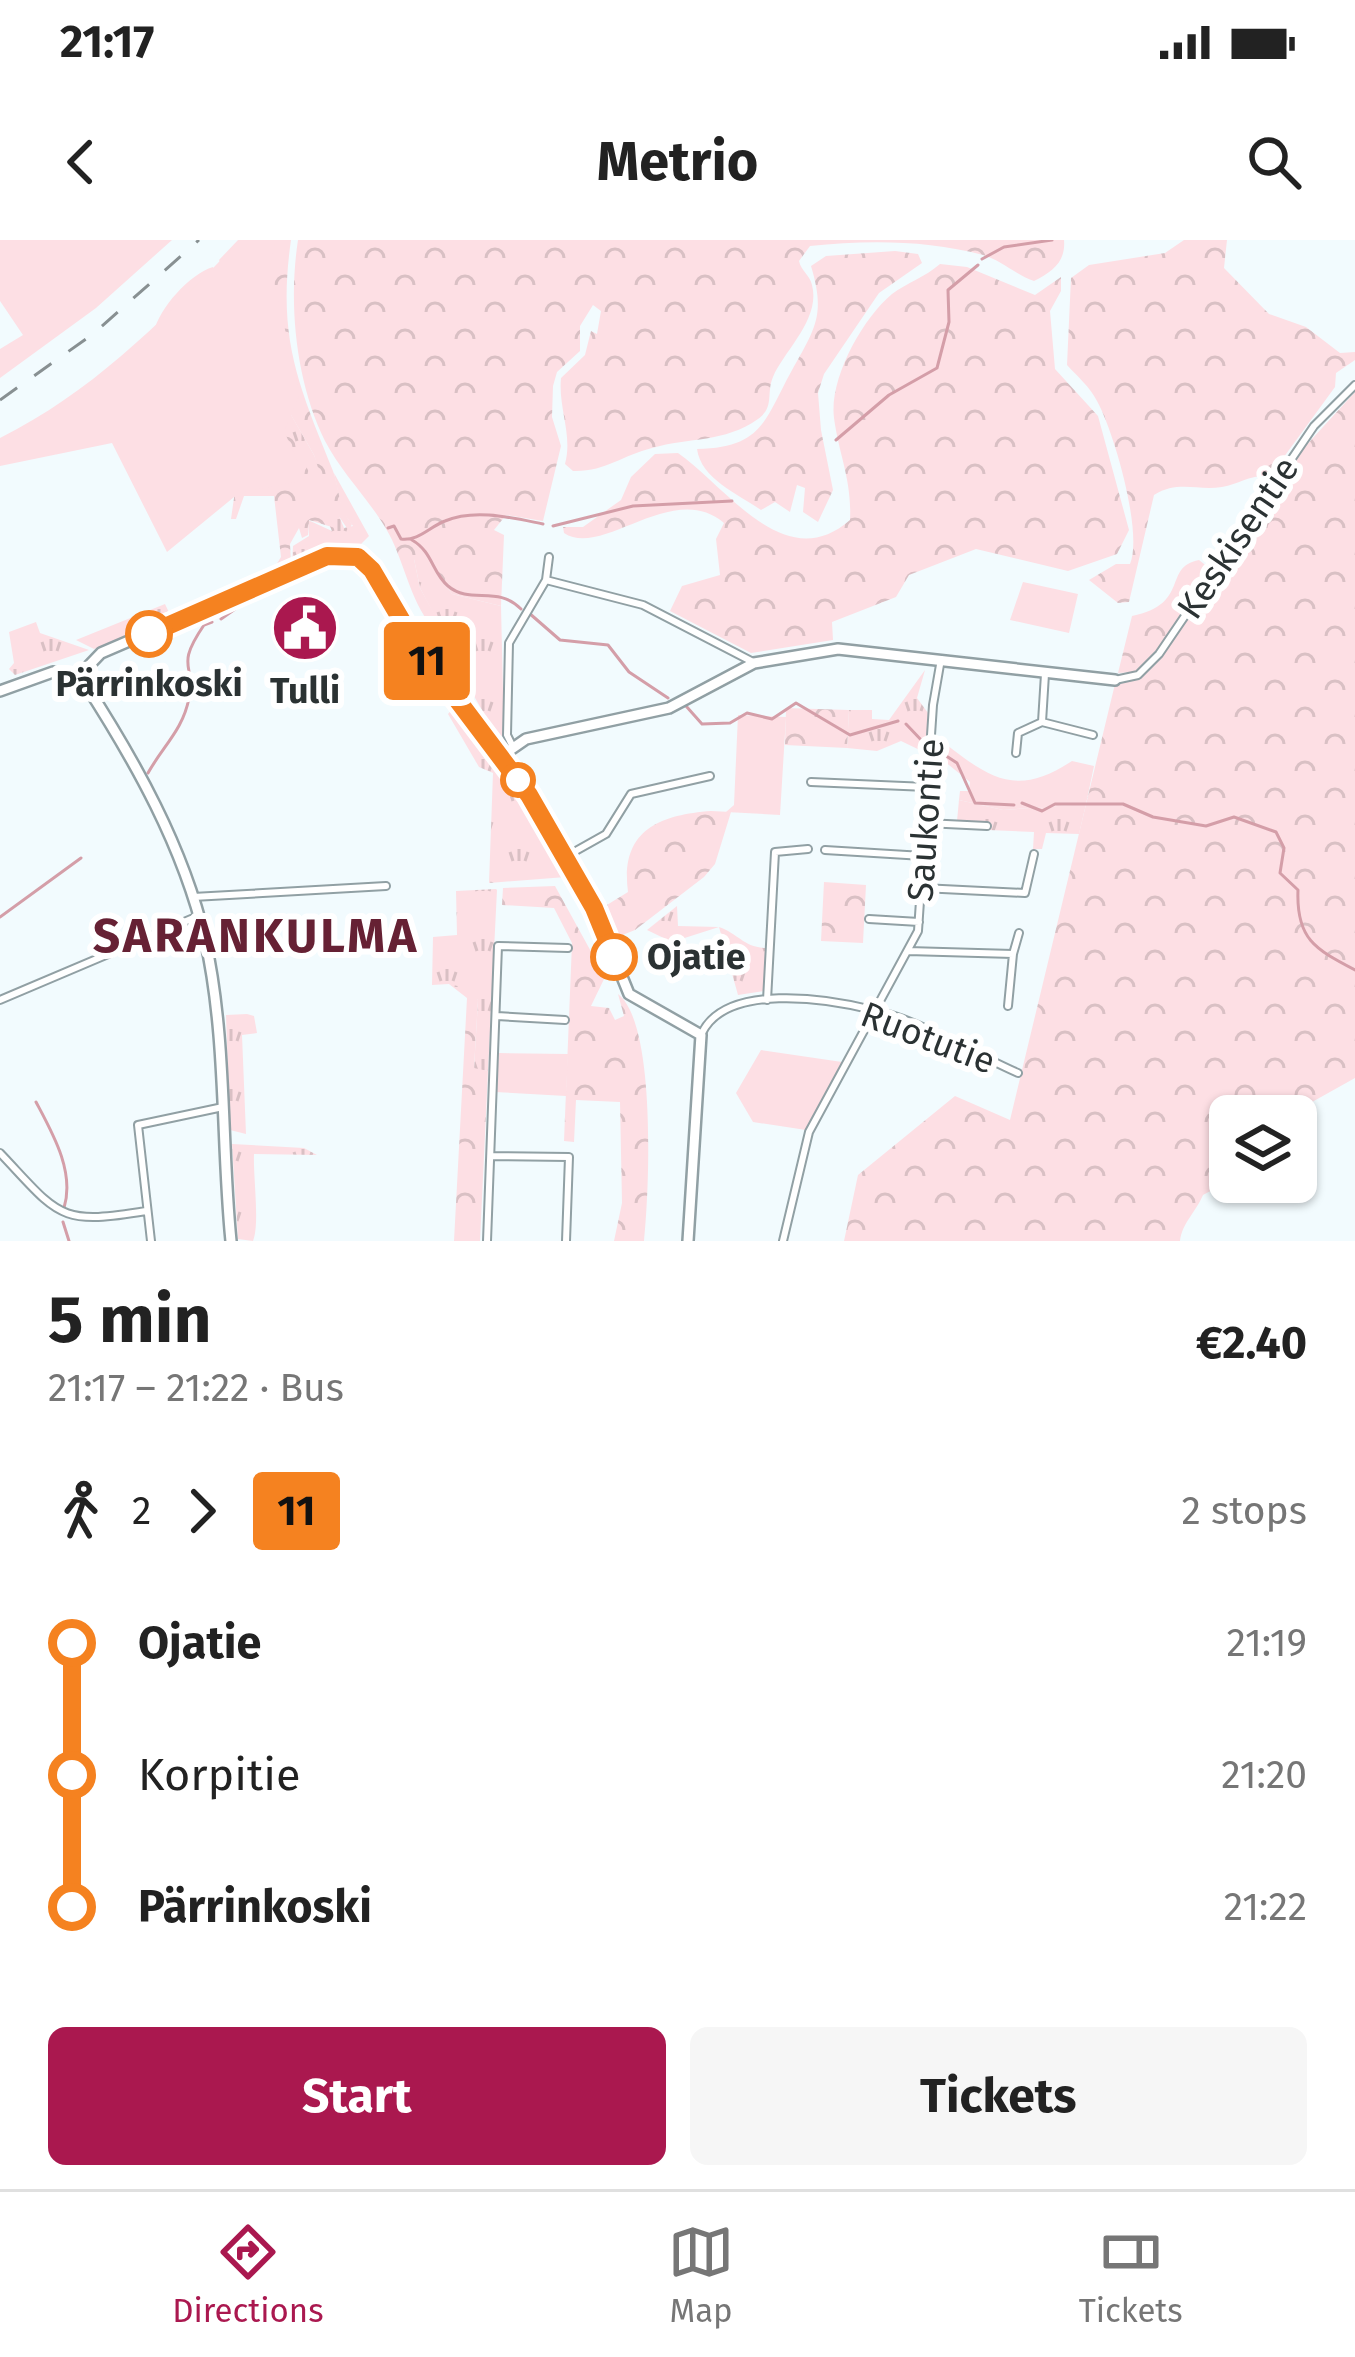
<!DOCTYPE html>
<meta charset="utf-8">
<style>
:root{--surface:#fff;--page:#f6f6f6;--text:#222;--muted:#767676;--line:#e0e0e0;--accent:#aa184f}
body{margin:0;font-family:"Fira Sans",sans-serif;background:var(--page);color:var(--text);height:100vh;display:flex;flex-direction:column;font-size:45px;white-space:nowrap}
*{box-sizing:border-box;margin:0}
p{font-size:39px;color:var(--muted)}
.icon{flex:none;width:66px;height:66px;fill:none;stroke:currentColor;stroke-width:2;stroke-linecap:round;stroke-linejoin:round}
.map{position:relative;height:1001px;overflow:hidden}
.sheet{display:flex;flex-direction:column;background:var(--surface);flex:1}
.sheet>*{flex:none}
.badge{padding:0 24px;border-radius:9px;font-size:42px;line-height:78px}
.controls{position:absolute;left:1209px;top:855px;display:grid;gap:24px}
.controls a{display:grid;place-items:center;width:108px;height:108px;border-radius:18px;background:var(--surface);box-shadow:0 3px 9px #0004;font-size:60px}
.map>.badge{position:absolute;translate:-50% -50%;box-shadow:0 0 0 6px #fff}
.legs{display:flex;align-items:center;gap:18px;height:132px;padding:0 48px;font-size:39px}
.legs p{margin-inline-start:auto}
.summary{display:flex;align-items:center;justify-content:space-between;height:204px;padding:0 48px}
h1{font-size:66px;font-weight:700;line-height:90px}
.cta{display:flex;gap:24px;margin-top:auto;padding:24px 48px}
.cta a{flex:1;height:138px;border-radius:18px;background:var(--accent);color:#fff;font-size:48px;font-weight:700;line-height:138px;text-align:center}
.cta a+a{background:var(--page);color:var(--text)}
ul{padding:0 48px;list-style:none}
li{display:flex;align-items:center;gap:42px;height:132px;font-size:45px}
li i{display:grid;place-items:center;width:18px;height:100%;margin:0 15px;background:currentColor}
li i::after{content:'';width:30px;height:30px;margin:-15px;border:9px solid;border-radius:50%;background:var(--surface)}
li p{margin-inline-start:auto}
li:first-child i{background:linear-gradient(#0000 50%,currentColor 0)}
li:last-child i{background:linear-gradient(currentColor 50%,#0000 0)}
.status{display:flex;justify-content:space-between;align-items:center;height:84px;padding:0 60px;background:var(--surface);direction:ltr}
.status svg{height:33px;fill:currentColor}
header{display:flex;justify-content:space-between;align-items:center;height:156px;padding:0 48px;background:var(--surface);font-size:54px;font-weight:700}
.dock{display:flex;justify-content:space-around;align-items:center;height:168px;border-top:3px solid var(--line);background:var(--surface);font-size:33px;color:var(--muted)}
.dock a{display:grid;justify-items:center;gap:6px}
.dock .on{color:var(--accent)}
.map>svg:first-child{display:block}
</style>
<div class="status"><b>21:17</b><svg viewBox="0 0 49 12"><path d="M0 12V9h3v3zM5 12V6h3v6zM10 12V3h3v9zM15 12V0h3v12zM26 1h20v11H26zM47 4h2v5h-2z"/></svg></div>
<header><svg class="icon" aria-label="back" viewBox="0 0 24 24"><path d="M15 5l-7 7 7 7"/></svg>Metrio<svg class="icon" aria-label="search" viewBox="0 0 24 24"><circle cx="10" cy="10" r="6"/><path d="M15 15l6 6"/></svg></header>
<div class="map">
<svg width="1355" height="1001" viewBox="0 0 1355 1001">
<defs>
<pattern id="grass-tufts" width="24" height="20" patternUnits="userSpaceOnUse" patternTransform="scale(3)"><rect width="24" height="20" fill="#fddfe4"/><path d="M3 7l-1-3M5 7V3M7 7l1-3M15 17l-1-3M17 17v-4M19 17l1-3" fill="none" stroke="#d9c0c4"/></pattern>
<pattern id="forest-crowns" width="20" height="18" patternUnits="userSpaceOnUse" patternTransform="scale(3)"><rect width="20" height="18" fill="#fddfe4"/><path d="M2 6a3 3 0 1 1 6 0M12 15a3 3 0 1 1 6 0" fill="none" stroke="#d9c0c4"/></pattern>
</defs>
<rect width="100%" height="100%" fill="#f2fbfe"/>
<path fill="url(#grass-tufts)" d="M232,71L314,215L344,288L353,286L342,271L334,233L369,296L356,309L340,307L292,324L293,306L309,296L308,280L332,291Z
M418,316L432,325L452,354L501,366L504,496H497L437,392L441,388L420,348L414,319Z
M165,364L172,379L94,409L76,400Z
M36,382L40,393L89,410L15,435L9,429L14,423L9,392Z
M925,430L917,458L928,473L926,513L901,501L877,511L847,508L849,470H872V479L889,480Z
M454,467L522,558L566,637L489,643L493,533L479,527L448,474Z
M959,560L1003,570L1086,564L1079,594L1046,593L1042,609H1033L1034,592L988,590L987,583L957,581Z
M496,649L497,650L488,831L474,829L478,760L449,744L432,745L433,697L457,695L456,651Z
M677,666L678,686L719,687C739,694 743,707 766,708L764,751L738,755L719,687L672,702L647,690Z
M247,774L254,776L257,793L242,795L246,894L230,890L226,775Z
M232,904L304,908L317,915L254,914C253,937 260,984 253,1001L238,999Z"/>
<path fill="url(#forest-crowns)" d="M238,0H291C277,98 298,144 333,231C340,250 338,268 352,284L349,291L329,262L314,215L268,135L219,20Z
M298,0H1064C1066,22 1052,32 1034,41C1016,35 1001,20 983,15C927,0 867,0 810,6L799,21C801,31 810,35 812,45C821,79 784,111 773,137C766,153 775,167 758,179C724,203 690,197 652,208C623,215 605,232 573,231L565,224C573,195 558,168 561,138L585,115L591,91L597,94L601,71L593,65L580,86V111L557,132L553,146L552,177L561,206L543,281L506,275L494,290L504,295L501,366L452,354L431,325L414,319L420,348L442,388L437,392C411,366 406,326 389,294C371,261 342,234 325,201C296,142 288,65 298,0Z
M1184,0H1227L1224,28L1269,74L1306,87L1340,113L1355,112V120L1336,133L1335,147L1270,236C1251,234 1240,244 1222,247C1197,251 1178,240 1154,255L1129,362L1118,363L1089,340L1116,324H1130C1143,294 1115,194 1097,161C1090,147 1077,136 1067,125L1071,38L1089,25L1165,13Z
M895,11L918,14L922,23L879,53L824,134L818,153L821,190L833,250L818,282L803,272L805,248L797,245L790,272L775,262L761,270C738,254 701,239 697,209C763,208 765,179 791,132C815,88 826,76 811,26L826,16Z
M940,24L967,27L1035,55L1061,37V51L1050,71L1055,129L1098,176L1129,290L1117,314L1068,331L976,309L909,335L896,357L832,382L833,400L751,413L670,371L682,346L720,335L716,299L724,283C673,239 602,319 564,293L563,287H583L621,260L631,237L655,214L678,213C727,247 785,337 850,280C852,240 839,215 834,178C829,139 862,79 892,54C907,43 925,37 940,24Z
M213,27L335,288L309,280L308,295L302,298L299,288L290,304L291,322L273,330L281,317L274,256H244L236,279H231L238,230L154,92C159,68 190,34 213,27Z
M1355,152V838L1287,876H1230V908L1223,912L1227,923L1216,948L1203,955C1196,972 1182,983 1180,1001H844L858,935L955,856L1010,880L1115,444L1134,440L1155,425L1301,211Z
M1199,320L1213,331L1150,420L1135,432L1118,433L1132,376C1191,364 1162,327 1199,320Z
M786,468L849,470L847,508L785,505Z
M711,571L731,572L715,624L704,637L635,690L615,698L602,668L628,652C620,592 657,575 711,571Z
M824,642L866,645L863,703L821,701Z
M555,646L605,737L591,766L609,768L615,780L624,776L618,754C657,784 649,953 644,1001H614L622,963L620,862L576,860L574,902L564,901L572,703L554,668L502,665L503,648Z
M449,744L466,748L478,760L474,828L488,831L480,1001H454L467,758Z"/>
<path fill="#fddfe4" d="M0,0H172L96,68L0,138V109L23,95L0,61Z
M240,0H276L270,25L300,154L284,191L306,240L239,253L167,312L112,203L0,226V198C96,150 166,77 240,0Z
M1023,342L1078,354L1069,393L1010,380Z
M738,475L786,477L780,575L726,572L734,565Z
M934,495C985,534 1012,561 1072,521L1094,526L1086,564L1003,570L959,560L960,551H969L970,542L934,513Z
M761,810L842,822L806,890L753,882L736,853Z
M499,813L568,814L566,856L495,852Z"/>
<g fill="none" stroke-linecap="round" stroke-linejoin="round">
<path stroke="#d49ea8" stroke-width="3" d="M982,19L1004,7L1052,0
M836,200L889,155L937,128L949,82L948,50L978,25
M553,286L633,266L732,261
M388,288L394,286L401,299C419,301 429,287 445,281C475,268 513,278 543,284
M412,300C433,312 432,333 448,346C470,365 498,345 521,369
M529,373L560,400L608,405L629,432L668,458
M221,379L238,367
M686,466L702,484L730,483L747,473L772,479L796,463L850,495L898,481
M906,484L925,504
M934,508L957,523L975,563L1014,565
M148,533C163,506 183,490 189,458C196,423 174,429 204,385L212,382
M1022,563L1042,571L1055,564H1123L1153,577L1206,586L1234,577L1276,592L1284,608L1280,633L1298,650C1296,699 1315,709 1355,730
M0,677L81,618
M36,862C53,894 75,932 64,968
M63,982L69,1001"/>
<defs>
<path id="street" d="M546,340L643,365L753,422
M1045,434L1042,482L1093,495
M1115,440L1138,435L1159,414L1314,186L1355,145
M513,507L507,495L509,403L546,340L549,317
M1016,513L1018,493L1042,482
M811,542L927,547
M926,583L987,586
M825,610L923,616
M565,617L606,594L631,554L710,536
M922,648L1025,653L1034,614
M193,657L386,646
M869,679L919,682
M908,711L1013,714L1019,693
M0,760L198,676
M767,760L775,612L808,609
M1008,766L1013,714
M497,776L565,780
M702,793C726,743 826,758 873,770C922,781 972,813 1018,833
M0,913C59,975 57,986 146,971
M491,916L569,917L566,1001
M151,1001L138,885L223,867
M487,1001L498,706L568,708
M783,1001L809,892L918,691L933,465L941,419"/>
<path id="secondary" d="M77,438L101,413L327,316L349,314L372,330L416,405L529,555L594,668L629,754L701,795L688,1001
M0,451L53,432L84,442C135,521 183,606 205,699C227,797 221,901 231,1001
M500,517L526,499L669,468L754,423L838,409L1115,440"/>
</defs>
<use href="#street" stroke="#91a0a4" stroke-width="10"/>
<use href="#secondary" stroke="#91a0a4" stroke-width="14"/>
<use href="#street" stroke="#fff" stroke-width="6"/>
<use href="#secondary" stroke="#fff" stroke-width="9"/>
<path stroke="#889092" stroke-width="3" stroke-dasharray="21 21" stroke-linecap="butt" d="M0,160L93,94L199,0"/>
</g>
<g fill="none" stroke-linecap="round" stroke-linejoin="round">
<defs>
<path id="line-1" d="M149,394L327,316L358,317L372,330L416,405L529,555L594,668L614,717"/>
</defs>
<use href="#line-1" stroke="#fff" stroke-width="27"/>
<use href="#line-1" stroke="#f58220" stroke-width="18"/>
</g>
<defs>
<symbol id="civic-disc" viewBox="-11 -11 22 22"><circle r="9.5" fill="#aa184f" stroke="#fff"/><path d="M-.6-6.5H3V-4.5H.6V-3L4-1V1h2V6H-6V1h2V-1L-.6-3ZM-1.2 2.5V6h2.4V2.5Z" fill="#fff"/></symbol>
</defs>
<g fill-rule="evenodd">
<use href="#civic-disc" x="267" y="350" width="76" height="76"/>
</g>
<g fill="#fff" stroke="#f58220" stroke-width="6">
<circle cx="149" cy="394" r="21"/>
<circle cx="518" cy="540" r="15"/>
<circle cx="614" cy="717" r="21"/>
</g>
<g text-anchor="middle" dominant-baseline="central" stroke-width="12" stroke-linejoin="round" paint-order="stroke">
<g font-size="36" fill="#2b3233" stroke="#fff">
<text transform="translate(1238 298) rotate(-56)">Keskisentie</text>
<text transform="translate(926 580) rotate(-86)">Saukontie</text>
<text transform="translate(928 798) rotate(21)">Ruotutie</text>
</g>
<g font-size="36" font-weight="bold" fill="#2b3233" stroke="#fff">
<text x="149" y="444">Pärrinkoski</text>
<text x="647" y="717" text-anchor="start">Ojatie</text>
</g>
<g font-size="36" font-weight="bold" fill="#2b3233" stroke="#fff">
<text x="305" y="451">Tulli</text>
</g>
<g font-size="48" font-weight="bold" letter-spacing="3" fill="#662134" stroke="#fff">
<text x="256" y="696">SARANKULMA</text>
</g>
</g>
</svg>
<div class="controls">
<a><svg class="icon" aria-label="layers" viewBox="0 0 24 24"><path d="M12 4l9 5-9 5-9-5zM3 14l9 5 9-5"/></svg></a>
</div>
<b class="badge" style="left:427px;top:421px;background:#f58220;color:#111">11</b>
</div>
<section class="sheet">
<div class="summary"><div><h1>5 min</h1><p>21:17 – 21:22 · Bus</p></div><b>€2.40</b></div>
<div class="legs"><svg class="icon" aria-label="walk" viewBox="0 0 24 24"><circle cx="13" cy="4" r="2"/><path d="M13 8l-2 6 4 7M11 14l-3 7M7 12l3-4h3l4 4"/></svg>2<svg class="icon" aria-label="forward" viewBox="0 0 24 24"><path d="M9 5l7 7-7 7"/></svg><b class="badge" style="background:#f58220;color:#111">11</b><p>2 stops</p></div>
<ul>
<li><i style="color:#f58220"></i><b>Ojatie</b><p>21:19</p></li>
<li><i style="color:#f58220"></i><span>Korpitie</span><p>21:20</p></li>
<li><i style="color:#f58220"></i><b>Pärrinkoski</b><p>21:22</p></li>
</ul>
<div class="cta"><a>Start</a><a>Tickets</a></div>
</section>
<nav class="dock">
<a class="on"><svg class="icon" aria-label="directions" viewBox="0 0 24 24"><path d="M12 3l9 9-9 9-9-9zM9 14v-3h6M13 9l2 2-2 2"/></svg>Directions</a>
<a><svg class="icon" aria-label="map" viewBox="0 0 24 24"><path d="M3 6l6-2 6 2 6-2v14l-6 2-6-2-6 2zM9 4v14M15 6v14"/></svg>Map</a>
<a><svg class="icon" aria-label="tickets" viewBox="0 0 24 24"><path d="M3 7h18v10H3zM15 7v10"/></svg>Tickets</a>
</nav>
